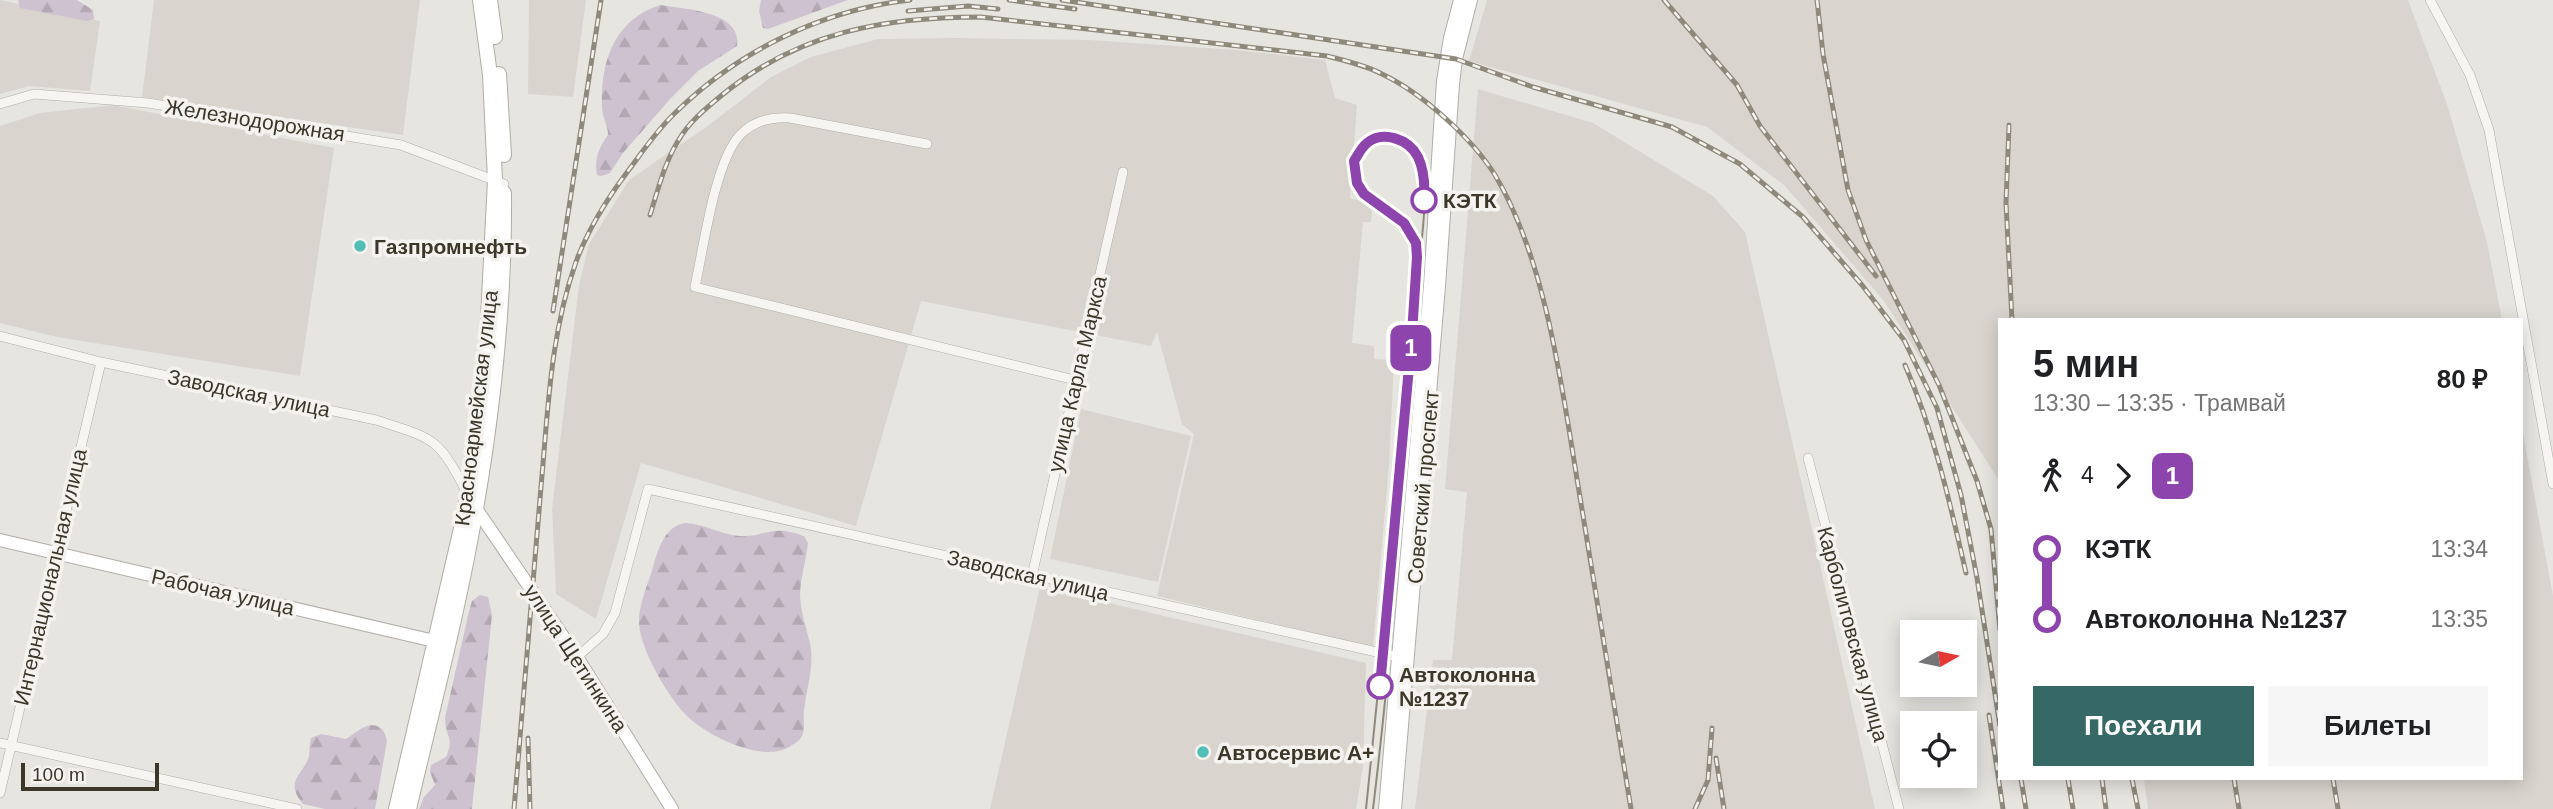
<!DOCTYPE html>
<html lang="ru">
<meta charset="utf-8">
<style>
:root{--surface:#fff;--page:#f6f6f6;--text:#202124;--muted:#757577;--accent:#366866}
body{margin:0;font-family:Arial,sans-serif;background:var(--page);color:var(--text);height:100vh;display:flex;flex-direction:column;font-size:26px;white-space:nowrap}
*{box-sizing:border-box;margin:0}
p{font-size:23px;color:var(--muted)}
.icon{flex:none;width:38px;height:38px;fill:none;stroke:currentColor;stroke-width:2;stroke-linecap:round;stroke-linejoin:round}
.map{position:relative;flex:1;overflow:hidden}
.side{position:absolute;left:1998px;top:318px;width:525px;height:462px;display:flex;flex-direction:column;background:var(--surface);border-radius:0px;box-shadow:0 4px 18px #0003}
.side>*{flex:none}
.badge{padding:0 14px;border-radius:10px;font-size:24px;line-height:46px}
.needle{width:46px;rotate:81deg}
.fabs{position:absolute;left:1900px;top:620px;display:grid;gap:14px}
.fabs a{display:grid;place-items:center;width:77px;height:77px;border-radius:0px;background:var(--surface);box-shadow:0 4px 18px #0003;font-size:35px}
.scale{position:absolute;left:21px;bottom:18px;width:138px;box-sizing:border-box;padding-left:7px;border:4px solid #3d372a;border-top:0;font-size:19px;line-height:24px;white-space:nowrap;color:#3d372a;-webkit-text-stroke:5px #f5f3ef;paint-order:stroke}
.map>.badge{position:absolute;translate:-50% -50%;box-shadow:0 0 0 4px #fff}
.legs{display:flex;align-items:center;gap:10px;height:77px;padding:0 35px;font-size:23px}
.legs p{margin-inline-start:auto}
.overview{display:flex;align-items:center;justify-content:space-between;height:119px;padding:0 35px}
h1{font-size:38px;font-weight:600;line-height:52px}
.button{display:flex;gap:14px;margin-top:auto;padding:14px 35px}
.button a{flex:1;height:80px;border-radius:0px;background:var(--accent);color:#fff;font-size:28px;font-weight:600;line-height:80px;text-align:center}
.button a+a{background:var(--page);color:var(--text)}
ul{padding:0 35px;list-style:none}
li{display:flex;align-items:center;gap:24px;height:70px;font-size:26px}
li i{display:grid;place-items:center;width:10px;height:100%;margin:0 9px;background:currentColor}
li i::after{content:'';width:18px;height:18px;margin:-9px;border:5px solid;border-radius:50%;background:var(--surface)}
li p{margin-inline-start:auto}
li:first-child i{background:linear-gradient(#0000 50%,currentColor 0)}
li:last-child i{background:linear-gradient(currentColor 50%,#0000 0)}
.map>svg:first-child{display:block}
</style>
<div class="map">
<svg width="2553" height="809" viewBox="0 0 2553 809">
<defs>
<pattern id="forest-firs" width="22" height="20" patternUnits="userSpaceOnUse" patternTransform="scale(1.75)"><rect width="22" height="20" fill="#cec2d0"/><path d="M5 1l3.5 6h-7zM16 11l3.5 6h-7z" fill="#b2a7b3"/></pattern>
</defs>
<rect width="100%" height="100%" fill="#e7e5e0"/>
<path fill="#d9d5ce" d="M0,0L100,21L90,91L29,86L0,94Z
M154,0H420L403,135L142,97Z
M529,0H586L573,97L528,94Z
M1487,0H2408L2447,104L2487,242L2502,320H2000V482L1884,301L1784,185L1707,127L1469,61Z
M955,38L1090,40L1236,50L1325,60L1335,98L1357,105L1350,199L1373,201L1371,222H1363L1352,343L1374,346V359L1394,360L1389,465L1373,647L1157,596L1194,434L1182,424L1157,332L1151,346L921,301L856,526L641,463L596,619L556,594L552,509L579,285L589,244L629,180L709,125L771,77L811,57L878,39Z
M1478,89L1593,123L1713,196L1745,232L1875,809H1415L1433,660H1452L1467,492L1445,489Z
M113,105L334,148L300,376L57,337L0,323V126L40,113Z
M1081,409L1191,436L1158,582L1050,559Z
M2522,428L2553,596V809H2148L2144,779H2522Z
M1040,587L1366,663L1363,767L1356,809H990Z"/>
<path fill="url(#forest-firs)" d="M18,0H77L93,10L94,19L87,21L20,8Z
M761,0H848L768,29L763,28L759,11Z
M660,5C683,9 743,11 737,46L698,71L671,98L623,153L610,173L601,176L597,175C594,159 599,147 608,135C608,125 602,117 602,108C600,62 614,20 660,5Z
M685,523C705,524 720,534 739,536C766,538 770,523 804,536L808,543C806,561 800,579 800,596C801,613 806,627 810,643C815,666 806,689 804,711C803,718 805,726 803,733C801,741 795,743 789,747C762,764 703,734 684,713C666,693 641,650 639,624C638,606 648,584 653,567C658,549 665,526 685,523Z
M480,595L488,597L492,615L472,809H419L424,797L435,785L430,772L431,765L446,757C455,736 445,738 445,718L469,611L472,601Z
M370,725C381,725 385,731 387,741L375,809H325L303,804C283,780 304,775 309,756C310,750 309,744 311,738L321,734L346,739L362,728Z"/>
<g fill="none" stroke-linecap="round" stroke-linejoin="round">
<defs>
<path id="street" d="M2430,0L2470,75L2489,130L2553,484
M0,104L34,94L148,103L401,145L504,184
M927,144L790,118C772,117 753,121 740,135C715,161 703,250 695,287L1075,380
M0,336L101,362L376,420C435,439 438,437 467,493
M1808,458L1899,809
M1032,576L1123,172
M577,657L603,634L615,613L648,489L1399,657
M0,743L297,809
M0,793L101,362"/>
<path id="secondary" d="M473,504L577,657L672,809
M0,540L443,643
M1385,809L1430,285L1443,81L1450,38L1460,0
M1395,809L1439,286L1453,84L1456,59L1471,0"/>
<path id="primary" d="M490,0L495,37
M499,74L504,155
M396,809L465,511L486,358L495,180L490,75L480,0
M409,809C432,710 459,610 476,509C494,405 505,299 504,193"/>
</defs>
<use href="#street" stroke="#b1ada6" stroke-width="10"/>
<use href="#secondary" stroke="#b1ada6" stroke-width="14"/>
<use href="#primary" stroke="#b2aca0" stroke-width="16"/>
<use href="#street" stroke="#f6f5f2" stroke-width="9"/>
<use href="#secondary" stroke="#fff" stroke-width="12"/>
<use href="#primary" stroke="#fff" stroke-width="14"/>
<path stroke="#8f897b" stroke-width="2" d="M1366,809L1400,475L1417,257C1413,204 1355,213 1354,161C1362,148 1369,138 1386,137C1404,136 1418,152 1422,169C1427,191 1424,215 1422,238C1421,279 1418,319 1415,360C1403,510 1391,660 1373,809"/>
<defs>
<path id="rail" d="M1009,0L1075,9
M1062,0L1456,59L1533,87L1672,127L1740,164L1803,217L1862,285L1904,340L1937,408L1961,495L1977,578L2000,726
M1664,0L1737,85L1760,126L1876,276
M1817,0L1823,54L1848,190L1866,240L1939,385L1977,481L1991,529L2000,630
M908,11L968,6L998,9
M2009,125L2006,203L2012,320
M650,215C658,190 664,164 678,141C689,122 705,109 722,95C799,32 884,17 981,17L1327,56C1346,61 1365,65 1382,74C1422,93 1472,138 1495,175C1546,260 1562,388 1578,485C1596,593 1614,701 1631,809
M553,311L601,0
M1905,365C1934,432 1950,503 1966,573
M1989,715L2003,809
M528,738L530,809
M1716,758L1724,809
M2021,779L2026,809
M2068,779L2073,809
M2102,779L2106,809
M2132,779L2138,809
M2234,779L2239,809
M2333,779L2338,809
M514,809C523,702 532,594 541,487C548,411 550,335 576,262C588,229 607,199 628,171C643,151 657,130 675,113C738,51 822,10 910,0
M1695,809L1708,780L1712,728"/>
</defs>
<use href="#rail" stroke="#8f897b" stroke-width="5"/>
<use href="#rail" stroke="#f5f3ef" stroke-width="2.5" stroke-dasharray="8" stroke-linecap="butt"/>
</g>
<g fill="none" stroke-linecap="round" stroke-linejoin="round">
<defs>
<path id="line-1" d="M1380,686L1412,334L1417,257L1416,243L1404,223L1364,194L1357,183L1354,161C1358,155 1361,148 1367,143C1383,130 1409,139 1418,157C1424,170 1425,186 1424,200"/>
</defs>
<use href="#line-1" stroke="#fff" stroke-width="16"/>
<use href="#line-1" stroke="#8e44ad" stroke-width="10"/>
</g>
<g fill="#fff" stroke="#8e44ad" stroke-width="3.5">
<circle cx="1424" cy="200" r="12"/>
<circle cx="1380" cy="686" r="12"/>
</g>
<g fill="#52bfb7" stroke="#f5f3ef" stroke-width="2.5">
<circle cx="360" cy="246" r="7"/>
<circle cx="1203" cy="752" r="7"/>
</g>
<g text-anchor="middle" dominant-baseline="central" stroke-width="7" stroke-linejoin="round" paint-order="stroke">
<g font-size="21" fill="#3d372a" stroke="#f5f3ef">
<text transform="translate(255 120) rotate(9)">Железнодорожная</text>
<text transform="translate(1077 374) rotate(-77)">улица Карла Маркса</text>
<text transform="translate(249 393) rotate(12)">Заводская улица</text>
<text transform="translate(476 408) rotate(-83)">Красноармейская улица</text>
<text transform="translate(1423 487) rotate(-85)">Советский проспект</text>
<text transform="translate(1028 575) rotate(13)">Заводская улица</text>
<text transform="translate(50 577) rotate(-77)">Интернациональная улица</text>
<text transform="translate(223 592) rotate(13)">Рабочая улица</text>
<text transform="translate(1853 634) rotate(75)">Карболитовская улица</text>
<text transform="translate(576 658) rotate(57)">улица Щетинкина</text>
</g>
<g font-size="21" font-weight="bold" fill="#3d372a" stroke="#f5f3ef" text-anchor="start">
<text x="1443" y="200">КЭТК</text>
<text x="1399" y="674">Автоколонна<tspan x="1399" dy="24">№1237</tspan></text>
</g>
<g font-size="21" font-weight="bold" fill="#3d372a" stroke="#f5f3ef" text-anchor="start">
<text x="374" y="246">Газпромнефть</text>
<text x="1217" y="752">Автосервис А+</text>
</g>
</g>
</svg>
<div class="fabs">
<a><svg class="needle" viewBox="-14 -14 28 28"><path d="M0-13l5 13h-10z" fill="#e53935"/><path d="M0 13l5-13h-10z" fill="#757577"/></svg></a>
<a><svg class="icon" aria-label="locate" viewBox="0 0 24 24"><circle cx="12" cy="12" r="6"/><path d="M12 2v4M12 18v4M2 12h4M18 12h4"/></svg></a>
</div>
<div class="scale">100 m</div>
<b class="badge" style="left:1411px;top:348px;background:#8e44ad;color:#fff">1</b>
<section class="side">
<div class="overview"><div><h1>5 мин</h1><p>13:30 – 13:35 · Трамвай</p></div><b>80 ₽</b></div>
<div class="legs"><svg class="icon" aria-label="walk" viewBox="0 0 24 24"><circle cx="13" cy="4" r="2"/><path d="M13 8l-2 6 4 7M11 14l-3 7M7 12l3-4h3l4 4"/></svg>4<svg class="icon" aria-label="forward" viewBox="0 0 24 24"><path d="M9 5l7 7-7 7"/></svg><b class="badge" style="background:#8e44ad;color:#fff">1</b></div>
<ul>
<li><i style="color:#8e44ad"></i><b>КЭТК</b><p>13:34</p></li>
<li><i style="color:#8e44ad"></i><b>Автоколонна №1237</b><p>13:35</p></li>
</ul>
<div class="button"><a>Поехали</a><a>Билеты</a></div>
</section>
</div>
